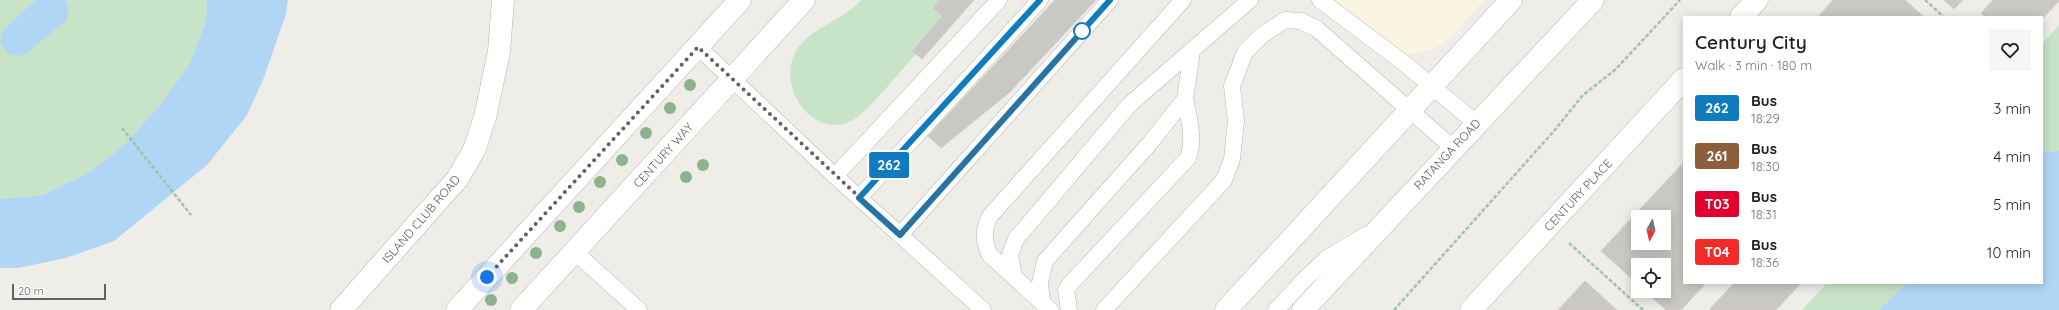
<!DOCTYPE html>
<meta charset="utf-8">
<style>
:root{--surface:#fff;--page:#f6f6f6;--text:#202124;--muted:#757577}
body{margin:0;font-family:Quicksand,sans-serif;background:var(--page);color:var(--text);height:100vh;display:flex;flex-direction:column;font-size:15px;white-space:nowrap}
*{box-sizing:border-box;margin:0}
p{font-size:13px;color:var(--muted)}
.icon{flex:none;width:22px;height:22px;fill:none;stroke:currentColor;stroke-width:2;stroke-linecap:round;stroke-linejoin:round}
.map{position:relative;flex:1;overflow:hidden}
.panel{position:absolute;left:1683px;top:16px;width:360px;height:268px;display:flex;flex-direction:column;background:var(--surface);border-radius:0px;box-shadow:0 2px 10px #0003}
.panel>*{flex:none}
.badge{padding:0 8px;border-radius:3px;font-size:14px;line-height:26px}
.needle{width:26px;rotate:188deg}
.controls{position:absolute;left:1631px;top:210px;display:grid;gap:8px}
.controls a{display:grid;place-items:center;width:40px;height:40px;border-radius:0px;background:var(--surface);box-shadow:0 2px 10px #0003;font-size:20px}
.scale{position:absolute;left:12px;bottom:10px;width:94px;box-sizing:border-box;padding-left:4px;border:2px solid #5e6165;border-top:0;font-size:11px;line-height:14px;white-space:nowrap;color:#5e6165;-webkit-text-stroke:3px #fff;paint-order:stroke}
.you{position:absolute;width:20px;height:20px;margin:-10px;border:3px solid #fff;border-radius:50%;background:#1a73e8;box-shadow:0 0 0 6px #1a73e833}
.map>.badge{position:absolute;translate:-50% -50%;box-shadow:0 0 0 2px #fff}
.round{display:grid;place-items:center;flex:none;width:42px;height:42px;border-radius:0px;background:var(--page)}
.summary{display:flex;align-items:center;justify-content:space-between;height:68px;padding:0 12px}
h1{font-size:19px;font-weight:600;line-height:30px}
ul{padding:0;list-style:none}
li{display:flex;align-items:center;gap:12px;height:48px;padding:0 12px}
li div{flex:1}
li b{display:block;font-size:15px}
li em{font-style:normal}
li .badge{min-width:44px;font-weight:700;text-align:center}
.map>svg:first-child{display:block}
</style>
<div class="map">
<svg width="2059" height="310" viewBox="0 0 2059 310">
<rect width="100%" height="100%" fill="#efede7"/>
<path fill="#faf5e0" d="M1326,0H1484L1450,38L1434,49L1416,53L1393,54Z"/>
<path fill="#c7e3c8" d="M0,0H207L206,21L190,63L162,103L123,146L90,172L43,195L0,199Z
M861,0H940L933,8L942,16L912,50L916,54C900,71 871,109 853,120C814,142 777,88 795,53C808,28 843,21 861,0Z
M2059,25V151L2045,152L2042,154V44Z
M1827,283H1907L1879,310H1802Z"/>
<path fill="#b1d5f5" d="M36,0H65C70,8 69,13 66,21L25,54L19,56L7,53L0,43L3,30Z
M207,0H288L286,14L263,80L247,115L207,165L114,241L66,258L18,268H0V199L43,195L90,172L123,146L162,103L190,63L206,21Z
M2059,151V310H1879L1907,283H2042V154L2045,152Z"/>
<path fill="#cac8c3" stroke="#d3cfc6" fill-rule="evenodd" d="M940,0H974L922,59L912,51L942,16L933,8Z
M1055,0H1096L1010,92L941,148L928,136Z
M1833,0H1905L1924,17H1818Z
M1944,0H1963L1954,9Z
M1993,0H2059V1L2042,19V17H1985L1981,13Z
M1684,162V283H1706L1681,310H1666L1645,291H1664V265H1638V284L1601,251ZM1638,217H1664V243H1638Z
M1585,281L1617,310H1558Z
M1734,283H1801L1776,310H1709Z"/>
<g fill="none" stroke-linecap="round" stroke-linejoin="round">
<defs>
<path id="service" d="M1320,0L1404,63L1476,123
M698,47L835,176L983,310
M835,176L999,0
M859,198L1040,0
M900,235L1110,0
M575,252L639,310
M1014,277L1010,255L1016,239L1130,104L1250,0
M1042,303L1040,283L1045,261L1150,143L1185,99L1192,50
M1050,310L990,255C983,241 983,230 990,216L1183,0
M1069,310L1066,290L1071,283L1188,158C1195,140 1189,118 1185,99
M1104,310L1224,180L1232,159L1236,121L1232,86L1245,52L1261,36L1285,20L1301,21L1317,29L1453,148
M1276,310L1305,279L1327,258L1366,235"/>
<path id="minor" d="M1741,17L1757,0
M341,310L458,178L475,148L485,117L499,52L503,0
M457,310L740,0
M521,310L804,0
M1471,310L1684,79"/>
<path id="secondary" d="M1226,310L1511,0
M1303,310L1593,0"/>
</defs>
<use href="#service" stroke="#b4b6ba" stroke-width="17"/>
<use href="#minor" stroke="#b4b6ba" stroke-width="23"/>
<use href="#secondary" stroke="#b3b5ba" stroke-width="23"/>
<path stroke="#a0c3ac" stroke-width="2.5" stroke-dasharray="4 2" stroke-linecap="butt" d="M1925,0L1944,17
M122,128L191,215
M1569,243L1643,310
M1394,310L1554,131L1583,95L1616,69L1680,0"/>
<use href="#service" stroke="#fff" stroke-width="16"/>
<use href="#minor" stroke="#fff" stroke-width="22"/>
<use href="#secondary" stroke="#fff" stroke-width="22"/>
</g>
<g fill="#8fb28e">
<circle cx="690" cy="85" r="6"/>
<circle cx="670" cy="108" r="6"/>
<circle cx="646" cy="133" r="6"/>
<circle cx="622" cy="160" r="6"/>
<circle cx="703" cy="165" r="6"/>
<circle cx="686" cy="177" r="6"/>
<circle cx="600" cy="182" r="6"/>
<circle cx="579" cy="207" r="6"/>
<circle cx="560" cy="226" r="6"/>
<circle cx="536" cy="253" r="6"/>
<circle cx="512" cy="278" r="6"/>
<circle cx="491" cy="300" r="6"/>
</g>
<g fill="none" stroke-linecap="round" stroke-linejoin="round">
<defs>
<path id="line" d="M1040,0L859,198L900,235L1110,0"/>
</defs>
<use href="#line" stroke="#fff" stroke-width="9"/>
<use href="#line" stroke="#117bbf" stroke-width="6"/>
<path stroke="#5e6165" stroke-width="4" stroke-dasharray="0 7.2" d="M487,277L698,47L900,235L1082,31"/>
</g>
<circle fill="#fff" stroke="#117bbf" stroke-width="2" cx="1082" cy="31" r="8"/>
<g text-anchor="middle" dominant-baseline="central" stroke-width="3" stroke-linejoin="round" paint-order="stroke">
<g font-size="12" fill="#5e6165" stroke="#fff">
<text transform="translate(1447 154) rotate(-47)">RATANGA ROAD</text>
<text transform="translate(663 155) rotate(-48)">CENTURY WAY</text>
<text transform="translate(1578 195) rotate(-47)">CENTURY PLACE</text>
<text transform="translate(421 219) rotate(-49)">ISLAND CLUB ROAD</text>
</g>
</g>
</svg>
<div class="controls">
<a><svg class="needle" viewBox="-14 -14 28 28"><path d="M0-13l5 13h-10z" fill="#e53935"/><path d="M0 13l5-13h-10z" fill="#757577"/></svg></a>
<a><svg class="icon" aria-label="locate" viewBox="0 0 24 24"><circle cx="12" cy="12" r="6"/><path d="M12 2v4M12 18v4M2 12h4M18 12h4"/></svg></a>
</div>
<div class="scale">20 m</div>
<div class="you" style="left:487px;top:277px"></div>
<b class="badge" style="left:889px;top:165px;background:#117bbf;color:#fff">262</b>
<section class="panel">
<div class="summary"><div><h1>Century City</h1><p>Walk · 3 min · 180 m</p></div><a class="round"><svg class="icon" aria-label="heart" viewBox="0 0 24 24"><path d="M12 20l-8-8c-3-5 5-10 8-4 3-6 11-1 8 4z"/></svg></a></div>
<ul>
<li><span class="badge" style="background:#117bbf;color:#fff">262</span><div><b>Bus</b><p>18:29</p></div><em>3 min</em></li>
<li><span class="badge" style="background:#8b5e3c;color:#fff">261</span><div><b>Bus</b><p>18:30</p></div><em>4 min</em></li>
<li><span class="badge" style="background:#e2002f;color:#fff">T03</span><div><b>Bus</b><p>18:31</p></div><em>5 min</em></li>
<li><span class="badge" style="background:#f22b29;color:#fff">T04</span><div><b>Bus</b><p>18:36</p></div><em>10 min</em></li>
</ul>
</section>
</div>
